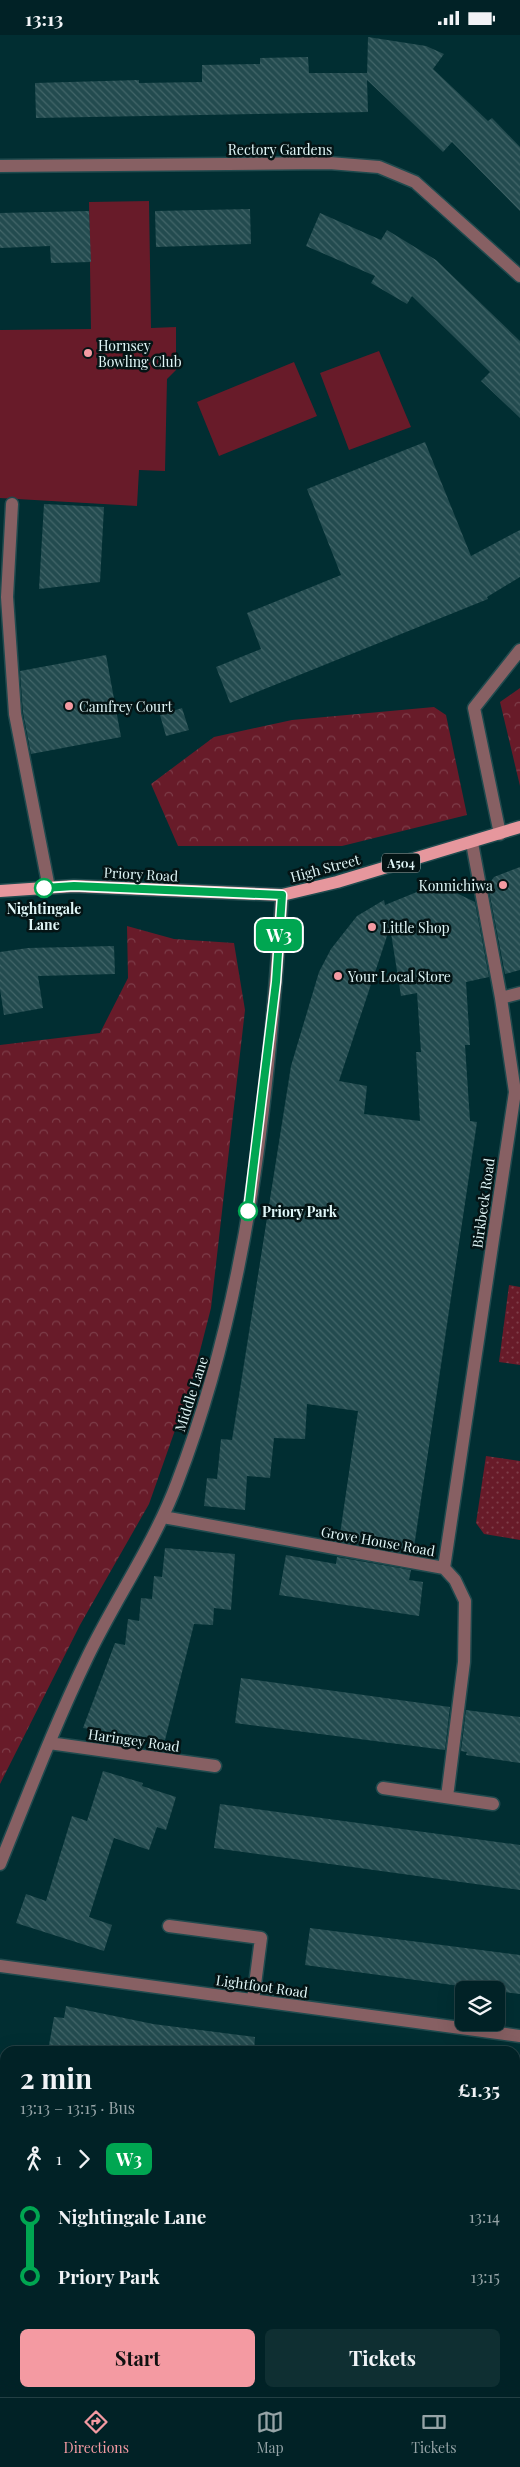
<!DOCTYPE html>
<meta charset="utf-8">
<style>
:root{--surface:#012226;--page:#0f2f32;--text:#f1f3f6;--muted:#96a4a7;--line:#233f43;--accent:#f49aa2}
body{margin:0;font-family:"Playfair Display",serif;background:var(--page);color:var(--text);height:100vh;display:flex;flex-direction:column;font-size:19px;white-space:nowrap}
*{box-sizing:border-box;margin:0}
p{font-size:16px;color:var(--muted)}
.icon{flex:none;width:28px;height:28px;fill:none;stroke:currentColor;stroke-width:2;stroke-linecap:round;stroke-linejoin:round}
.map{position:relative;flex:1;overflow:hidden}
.sheet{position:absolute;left:0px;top:2011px;width:520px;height:351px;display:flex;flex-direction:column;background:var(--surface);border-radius:15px 15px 0 0;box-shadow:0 5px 20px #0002,0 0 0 1px var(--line)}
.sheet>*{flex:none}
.badge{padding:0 10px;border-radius:8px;font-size:18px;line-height:32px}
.buttons{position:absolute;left:455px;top:1946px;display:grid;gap:10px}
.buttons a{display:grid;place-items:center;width:50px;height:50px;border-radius:8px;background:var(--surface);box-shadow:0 5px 20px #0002,0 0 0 1px var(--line);font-size:25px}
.map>.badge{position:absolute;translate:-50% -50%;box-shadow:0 0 0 2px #fff}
.legs{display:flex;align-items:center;gap:8px;height:55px;padding:0 20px;font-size:16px}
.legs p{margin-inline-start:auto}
.overview{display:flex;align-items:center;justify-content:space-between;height:85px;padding:0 20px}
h1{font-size:28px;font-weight:700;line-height:38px}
.cta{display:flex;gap:10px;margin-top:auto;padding:10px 20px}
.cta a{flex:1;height:58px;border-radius:8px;background:var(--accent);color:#111;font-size:20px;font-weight:700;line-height:58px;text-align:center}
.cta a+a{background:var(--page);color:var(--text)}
ul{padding:0 20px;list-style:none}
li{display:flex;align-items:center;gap:18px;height:60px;font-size:19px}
li i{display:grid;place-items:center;width:8px;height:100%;margin:0 6px;background:currentColor}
li i::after{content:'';width:12px;height:12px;margin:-6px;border:4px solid;border-radius:50%;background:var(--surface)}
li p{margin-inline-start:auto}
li:first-child i{background:linear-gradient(#0000 50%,currentColor 0)}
li:last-child i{background:linear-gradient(currentColor 50%,#0000 0)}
.status{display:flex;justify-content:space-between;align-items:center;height:35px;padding:0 25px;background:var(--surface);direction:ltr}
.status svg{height:14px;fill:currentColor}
.tabs{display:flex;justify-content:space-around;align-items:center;height:70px;border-top:1px solid var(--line);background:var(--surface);font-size:14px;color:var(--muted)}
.tabs a{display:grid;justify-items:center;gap:2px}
.tabs .current{color:var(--accent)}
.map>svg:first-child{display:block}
</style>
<div class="status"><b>13:13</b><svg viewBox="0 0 49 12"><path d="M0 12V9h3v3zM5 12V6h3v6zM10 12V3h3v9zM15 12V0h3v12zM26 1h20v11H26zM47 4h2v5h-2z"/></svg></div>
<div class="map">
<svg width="520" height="2362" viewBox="0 0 520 2362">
<defs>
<pattern id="grass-dots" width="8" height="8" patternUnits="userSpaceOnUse" patternTransform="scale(1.25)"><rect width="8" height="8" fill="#681b29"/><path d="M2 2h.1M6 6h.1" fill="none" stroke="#7d3d49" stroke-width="1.8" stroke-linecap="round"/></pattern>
<pattern id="park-crowns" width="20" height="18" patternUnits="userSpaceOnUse" patternTransform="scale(1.25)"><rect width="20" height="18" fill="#681b29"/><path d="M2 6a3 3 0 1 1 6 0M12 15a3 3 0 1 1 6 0" fill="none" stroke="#7d3d49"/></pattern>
<pattern id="building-back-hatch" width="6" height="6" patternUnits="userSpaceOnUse" patternTransform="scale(1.25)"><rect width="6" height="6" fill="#234b4f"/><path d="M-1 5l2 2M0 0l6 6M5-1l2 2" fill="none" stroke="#436669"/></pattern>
</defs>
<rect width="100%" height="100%" fill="#012e32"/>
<path fill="url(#grass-dots)" d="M509,1250L520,1252V1330L499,1327Z
M486,1421L520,1426V1505L484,1499L476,1488Z"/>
<path fill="url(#park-crowns)" d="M520,653V751L500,667Z
M434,672L446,680L467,780L342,811H178L151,749L214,702L292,685Z
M127,891L174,904L234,908L245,975L211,1273L192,1347L149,1469L80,1590L0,1749V1010L100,998L128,943Z"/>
<path fill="#681b29" d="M149,166L151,293L176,292V335L167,344L165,436L139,435L137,471L0,463V295L91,294L89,167Z
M379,316L411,392L349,415L320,338Z
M294,327L317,381L219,421L197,367Z"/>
<path fill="url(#building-back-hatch)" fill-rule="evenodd" d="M368,2L426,11L444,19L433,34L488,86L492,83L520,112V176L452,107L443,117L367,45L368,77L36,83L35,48L139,45V48L202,47V30L260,29V23L308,22L309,38H367V43Z
M250,174L251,209L156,212L155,176Z
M89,176L91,227L51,228L50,211L0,213V178Z
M320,178L381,205L387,195L436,225L520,306V383L481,346L490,337L412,261L407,269L371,248L375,241L306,211Z
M425,407L471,521L520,495V542L487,562L488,564L230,668L216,632L261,614L247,578L341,540L307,454Z
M44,469L104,472L100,547L39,554Z
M106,620L121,702L31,719L23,678L20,636Z
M182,673L189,695L166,701L160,680Z
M520,832V935L505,939L488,851L494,842Z
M429,852L450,855L475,867L489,942L466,947L470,1010H465L470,1086L477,1087L413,1519L339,1506L358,1376L307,1369L305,1404L274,1403L270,1443L247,1441L245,1475L204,1471L207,1443L217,1444L221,1404L232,1405L291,1031L319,937L331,914L357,881L384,865L385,870ZM390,892L401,961L417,958L421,1017H416L420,1086L364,1079L367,1051L339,1046Z
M114,911L115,939L38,941L43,973L4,980L0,954V917L28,913Z
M165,1513L235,1519L231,1575L214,1573L213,1590L194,1589L165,1705L83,1693L115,1608L125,1610L128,1584L139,1586L141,1563L152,1564L154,1541L162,1542Z
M286,1520L336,1529L337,1522L411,1535L409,1545L423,1547L419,1581L279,1560Z
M241,1643L450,1672L445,1715L235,1688Z
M466,1675L520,1682V1728L466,1720L467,1717L461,1716Z
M103,1736L143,1748L142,1751L176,1762L166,1795L157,1792L149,1815L114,1803L89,1882L112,1890L104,1916L16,1888L26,1859L46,1866L72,1781L87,1786Z
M220,1769L520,1810V1855L214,1813Z
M310,1893L520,1920V1959L305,1930Z
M66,1971L153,1989L255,2002L254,2016H48L54,1982L64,1983Z"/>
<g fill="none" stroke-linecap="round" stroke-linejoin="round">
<defs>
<path id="minor" d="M0,131L329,128L379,132L415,147L520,241
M12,469L7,562L15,679L49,853
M500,799L474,673L520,615
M501,963L520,958
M163,1482L444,1533L455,1545L465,1566L464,1627L447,1762
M444,1533L515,1057L501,963L472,808
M49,1708L215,1731
M383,1753L493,1769
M0,1829C28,1760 55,1689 88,1621C116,1563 154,1509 177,1448C249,1261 269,1058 282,860
M169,1891L261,1903L253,1965
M0,1931L520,2001
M0,2246L5,2247
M515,2292L520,2293"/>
<path id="major" d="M0,856L74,851L282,860L337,847L520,792"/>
</defs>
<use href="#minor" stroke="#204a4e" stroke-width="15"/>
<use href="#major" stroke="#204a4e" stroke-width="15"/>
<use href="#minor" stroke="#876063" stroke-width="12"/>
<use href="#major" stroke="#e6979d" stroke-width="12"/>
</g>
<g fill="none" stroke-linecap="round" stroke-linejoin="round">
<defs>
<path id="line-1" d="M44,853L74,851L282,860L276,947L248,1176"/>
</defs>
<use href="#line-1" stroke="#fff" stroke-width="11"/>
<use href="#line-1" stroke="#00a651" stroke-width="8"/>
</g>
<g fill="#f49aa2" stroke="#041415" stroke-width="2">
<circle cx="88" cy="318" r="5"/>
<circle cx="69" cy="671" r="5"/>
<circle cx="503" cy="850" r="5"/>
<circle cx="372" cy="892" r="5"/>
<circle cx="338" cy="941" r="5"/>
</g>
<g fill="#fff" stroke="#00a651" stroke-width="2.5">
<circle cx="44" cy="853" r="9"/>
<circle cx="248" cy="1176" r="9"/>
</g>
<g text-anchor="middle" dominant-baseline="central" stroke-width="5" stroke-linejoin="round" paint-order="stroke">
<rect fill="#041415" stroke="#9eb2b3" stroke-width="1" x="382" y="818.5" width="38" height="19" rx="4"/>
<g font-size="12" font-weight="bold" fill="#e0f6f7">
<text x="401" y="828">A504</text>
</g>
<g font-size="14" fill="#e0f6f7" stroke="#041415">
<text x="280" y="114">Rectory Gardens</text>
<text transform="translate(325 833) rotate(-15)">High Street</text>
<text transform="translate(141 839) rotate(3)">Priory Road</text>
<text transform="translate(483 1168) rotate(-82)">Birkbeck Road</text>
<text transform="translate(191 1359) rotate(-72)">Middle Lane</text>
<text transform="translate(378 1506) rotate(10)">Grove House Road</text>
<text transform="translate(134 1705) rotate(8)">Haringey Road</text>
<text transform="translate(262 1951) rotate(8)">Lightfoot Road</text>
</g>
<g font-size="14" fill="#e0f6f7" stroke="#041415" text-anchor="start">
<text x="98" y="310">Hornsey<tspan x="98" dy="16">Bowling Club</tspan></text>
<text x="79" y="671">Camfrey Court</text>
<text x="493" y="850" text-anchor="end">Konnichiwa</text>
<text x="382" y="892">Little Shop</text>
<text x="348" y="941">Your Local Store</text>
</g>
<g font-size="14" font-weight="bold" fill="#e0f6f7" stroke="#041415">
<text x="44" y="873">Nightingale<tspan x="44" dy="16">Lane</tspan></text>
<text x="262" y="1176" text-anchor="start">Priory Park</text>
</g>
</g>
</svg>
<div class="buttons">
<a><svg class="icon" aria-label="layers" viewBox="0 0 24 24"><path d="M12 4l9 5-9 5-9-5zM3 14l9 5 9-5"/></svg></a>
</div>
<b class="badge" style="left:279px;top:900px;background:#00a651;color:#fff">W3</b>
<section class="sheet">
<div class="overview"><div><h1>2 min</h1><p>13:13 – 13:15 · Bus</p></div><b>£1.35</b></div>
<div class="legs"><svg class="icon" aria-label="walk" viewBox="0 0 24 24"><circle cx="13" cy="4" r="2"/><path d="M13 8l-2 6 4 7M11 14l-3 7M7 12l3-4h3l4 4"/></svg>1<svg class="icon" aria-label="forward" viewBox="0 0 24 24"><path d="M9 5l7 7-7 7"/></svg><b class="badge" style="background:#00a651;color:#fff">W3</b></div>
<ul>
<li><i style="color:#00a651"></i><b>Nightingale Lane</b><p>13:14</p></li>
<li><i style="color:#00a651"></i><b>Priory Park</b><p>13:15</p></li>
</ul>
<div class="cta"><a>Start</a><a>Tickets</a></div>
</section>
</div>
<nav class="tabs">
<a class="current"><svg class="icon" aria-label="directions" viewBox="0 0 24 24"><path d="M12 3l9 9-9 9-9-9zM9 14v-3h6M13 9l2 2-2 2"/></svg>Directions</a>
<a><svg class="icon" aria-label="map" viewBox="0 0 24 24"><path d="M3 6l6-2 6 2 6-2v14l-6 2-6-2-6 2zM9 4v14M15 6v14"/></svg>Map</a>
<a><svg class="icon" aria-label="tickets" viewBox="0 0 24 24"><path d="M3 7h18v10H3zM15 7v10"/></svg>Tickets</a>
</nav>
